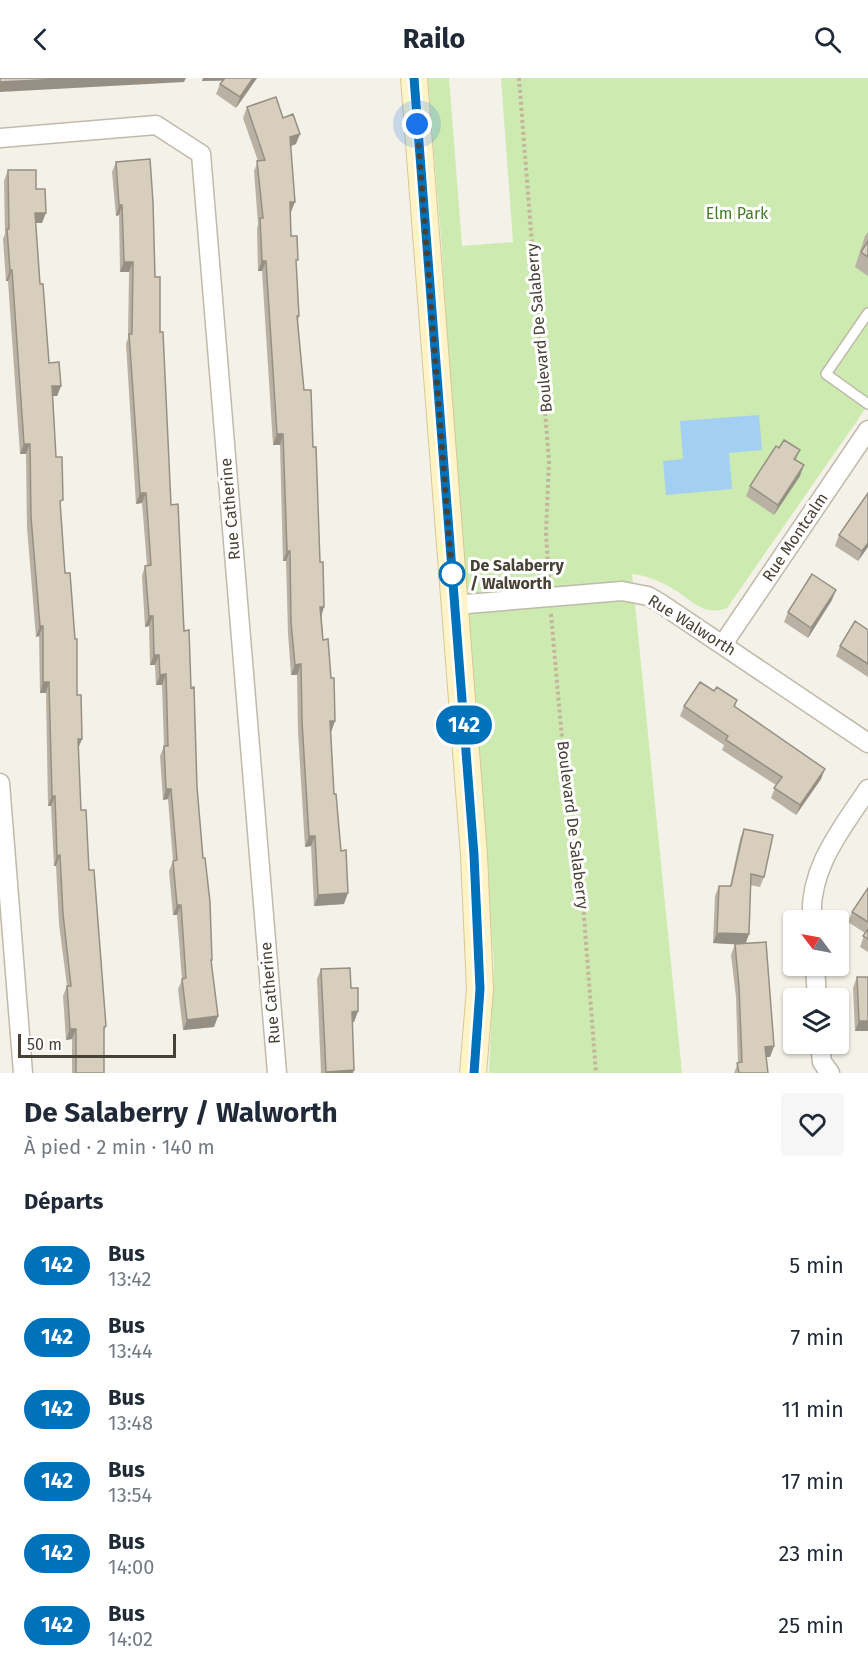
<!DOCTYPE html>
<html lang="fr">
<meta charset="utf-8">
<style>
:root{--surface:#fff;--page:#f6f6f7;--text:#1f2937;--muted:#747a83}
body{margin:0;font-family:"Fira Sans",sans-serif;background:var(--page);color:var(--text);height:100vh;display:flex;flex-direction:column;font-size:22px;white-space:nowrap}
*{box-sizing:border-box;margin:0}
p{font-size:20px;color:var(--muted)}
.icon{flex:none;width:33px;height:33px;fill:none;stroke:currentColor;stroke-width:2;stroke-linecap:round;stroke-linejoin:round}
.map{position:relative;height:995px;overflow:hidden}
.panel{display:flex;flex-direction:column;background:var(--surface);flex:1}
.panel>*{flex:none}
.badge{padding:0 12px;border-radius:20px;font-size:21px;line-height:39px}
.needle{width:39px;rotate:302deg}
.buttons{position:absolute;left:783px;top:832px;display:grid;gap:12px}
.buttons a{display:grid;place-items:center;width:66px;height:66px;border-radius:6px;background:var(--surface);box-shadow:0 2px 4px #0004;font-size:30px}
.scale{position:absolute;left:18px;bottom:15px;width:158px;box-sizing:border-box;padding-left:6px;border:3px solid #484236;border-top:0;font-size:16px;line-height:21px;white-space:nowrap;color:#484236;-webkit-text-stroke:4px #fff;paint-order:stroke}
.you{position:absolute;width:30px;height:30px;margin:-15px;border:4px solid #fff;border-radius:50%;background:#1a73e8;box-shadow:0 0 0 9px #1a73e833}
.map>.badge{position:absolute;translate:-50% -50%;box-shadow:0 0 0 3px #fff}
h2{padding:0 24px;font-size:22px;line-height:54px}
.round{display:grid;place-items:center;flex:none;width:63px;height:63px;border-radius:6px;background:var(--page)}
.headline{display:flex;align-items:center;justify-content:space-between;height:102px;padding:0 24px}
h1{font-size:28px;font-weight:700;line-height:45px}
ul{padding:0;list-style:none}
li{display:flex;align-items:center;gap:18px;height:72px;padding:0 24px}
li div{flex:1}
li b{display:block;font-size:22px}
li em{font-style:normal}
li .badge{min-width:66px;font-weight:700;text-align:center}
header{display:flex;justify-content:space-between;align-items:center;height:78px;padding:0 24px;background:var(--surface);font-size:27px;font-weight:700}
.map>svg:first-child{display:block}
</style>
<header><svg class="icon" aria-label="back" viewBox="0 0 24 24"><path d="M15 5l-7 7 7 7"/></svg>Railo<svg class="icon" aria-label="search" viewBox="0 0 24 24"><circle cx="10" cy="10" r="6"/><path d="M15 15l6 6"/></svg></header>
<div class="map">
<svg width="868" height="995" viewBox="0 0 868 995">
<rect width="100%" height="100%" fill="#f4f1e8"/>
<path fill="#cdeab0" d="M428,0H449L462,168L513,164L501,0H868V327L727,530C701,540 689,518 668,508C657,502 645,497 632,496L682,995H489L494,886L460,474L442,172Z"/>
<path fill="#a3cff3" d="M759,337L762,372L729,375L732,411L666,417L663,383L683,381L680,343Z"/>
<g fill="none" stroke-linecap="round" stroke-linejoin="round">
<defs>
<path id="lane" d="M868,235L826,296L868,326"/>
<path id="street" d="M0,60L156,47L201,76L277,995
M455,527L622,513L648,518L660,525L868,665
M723,566L868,352
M0,705L23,995
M812,843C808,791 841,752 868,711
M815,888L817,921
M820,966L822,984L830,995"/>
<path id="secondary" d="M414,0L474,777L480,911L473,995"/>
</defs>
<use href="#lane" stroke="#c0baaa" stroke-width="12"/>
<use href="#street" stroke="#c0baaa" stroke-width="21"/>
<use href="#secondary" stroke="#d6c797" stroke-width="28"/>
<path stroke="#c3b69b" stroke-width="4" stroke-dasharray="3 3" stroke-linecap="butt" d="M519,0L549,384L546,455L549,502
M551,536L566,706L579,773L596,995"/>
<use href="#lane" stroke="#fff" stroke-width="9"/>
<use href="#street" stroke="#fff" stroke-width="18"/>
<use href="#secondary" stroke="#fff4c8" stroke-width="26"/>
</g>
<path fill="#b9b1a3" d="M203,0H257L236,30L216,16L220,6L223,3H202Z
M247,29L283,40L296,66L290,68L291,158L296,186L299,238L298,243L304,312L313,369L323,562L335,643L331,654L334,716L344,826L314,828L311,768L305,769L298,654L297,597H291L288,555L286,483H283L280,367H273L262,193H258L257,151L258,146L254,93L258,83L243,40Z
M116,84L155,199L160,254L171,427L191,610L197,709L212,882L211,885L218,938L214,949L183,952L178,911L182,902L177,837H173L169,793L173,783L168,721L163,722L160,678L164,668L162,607H156L155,587H150L149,548L145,549L142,498L145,488L147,487L142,425L136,426L126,266L128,260L129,194H120L119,137L116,138L112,94Z
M8,92L36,111L42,145H35L40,206L49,285L61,308L57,318H53L56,379L78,671L81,732L89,792L106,948L104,954V995H72V961L66,962L63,918L67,908L59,846L56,788H54L51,728H48L46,615H40L39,558L36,559L27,450L26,376H20L8,203H6L3,161L5,156L4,103Z
M868,154V198L855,189L865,158Z
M779,370L800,372L796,382L800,398L774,437L746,418L750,408Z
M868,415V469L858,483L835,468L839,457Z
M832,522L808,560L784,544L788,534Z
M868,552V599L836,578L840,568Z
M714,613L737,622L735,629L821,701L796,737L771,720L776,707L722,672L724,667L680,638L684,628Z
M744,751L764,799L760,809L750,807L749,856L745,866L774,968L770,979H766L768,995H734L738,985L736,919L731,877L735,866H736L713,865L715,818L719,808H730L740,761Z
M868,810V874L860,869L865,855L848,844L852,834Z
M321,891L351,910L358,933L354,944H352L353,995H321L317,901Z
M857,899H868V953H855L853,910Z"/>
<path fill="#969084" d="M79,0H186L184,4L0,14V4Z
M203,0H228L227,2L202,3Z
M253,0H257L236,30L240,19Z
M300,56L296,66L286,70L290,59Z
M290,124H295L291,134H286Z
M119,127H122L119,137L116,138Z
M35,135H46L42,145H31Z
M262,183H266L262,193H258Z
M124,184H133L129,194H120Z
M10,192H12L8,203H6Z
M52,308H61L57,318H48Z
M277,356H283L280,367H273Z
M24,366H30L26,376H20Z
M804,387L800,398L774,437L778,427Z
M140,415H146L142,425L136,426Z
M868,465V469L858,483L862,473Z
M287,473H290L286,483H283Z
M836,512L832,522L808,560L811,550Z
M320,529H324L321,539Z
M149,538H153L149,548L145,549Z
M40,548H43L39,558L36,559Z
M154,577H159L155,587H150Z
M301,586L297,597H291L295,587Z
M166,596L162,607H156L160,597Z
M43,604H49L46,615H40Z
M330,643H335L331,654H326Z
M78,661H82L78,671Z
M825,691L821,701L796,737L800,727Z
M166,711H171L168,721L163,722Z
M52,718H55L51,728H48Z
M309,758H315L311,768L305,769Z
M60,777L56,788H54L57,778Z
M348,815L344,826L314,828L318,817Z
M177,827H181L177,837H173Z
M717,855L749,856L745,867L713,865Z
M358,933L354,944H348L352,934Z
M218,938L214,949L183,952L187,942Z
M859,943H868V953H855Z
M70,951H76L72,961L66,962Z
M774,968L770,979H761L765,969Z
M354,992L353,995H325L326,994Z"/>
<path fill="#d7cebd" stroke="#969084" stroke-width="1.5" d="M0,0H79L0,4Z
M225,0H253L240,19L220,6Z
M276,19L283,40L293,36L300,56L290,59L295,124H290L291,158H297L298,182H296L299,238H297L304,312H311L313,369H316L320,484H323L324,529H320L323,562L328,561L331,600H334L335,643H330L334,716H336L341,773L346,772L348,815L318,817L315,758H309L302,644L301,586L295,587L291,544L290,473H287L283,356H277L266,183H262L260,140H263L257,83L265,82L247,29Z
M150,81L153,124L155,199H160V254H163L171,427L178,426L184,553L189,552L191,610L194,609L197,709L203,780H205L210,824L212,882H211L218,938L187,942L182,901L186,900L181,827H177L173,783L177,782L171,711H166L164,668H168L166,596L160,597L159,577H154L153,538H149L145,488L151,487L146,415H140L129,256H132L133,184H124L122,127H119L116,84Z
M8,92H36V111H45L46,135H35L40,206H43L49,285L59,284L61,308H52L56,379H62L63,422L60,423L65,495H70L75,561H77V617H81L82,661H78L81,732H86L89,792H94L106,948L104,949V995H76V951H70L67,908H71L63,836L60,777L57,778L55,718H52L49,604H43V548H40L31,439L30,366H24L12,192H10L7,151H9Z
M868,163V179L861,174Z
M784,362L800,372L794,381L804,387L778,427L750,408L776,368L779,370Z
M868,415V465L862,473L839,457Z
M812,496L836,512L811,550L788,534Z
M855,543L868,552V586L840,568Z
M700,604L714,613L717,609L737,622L734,628L825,691L800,727L774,710L782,699L726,662L728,658L684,628Z
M744,751L773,757L764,799L751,796L749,856L717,855L719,808H731Z
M868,810V844L852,834Z
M868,851V861L863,858Z
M766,864L774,968L765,969L768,995H739L737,985L742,984L739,909L735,866Z
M350,890L351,910H358V933L352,934L354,992L326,994L321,891Z
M857,899H868V943H859Z"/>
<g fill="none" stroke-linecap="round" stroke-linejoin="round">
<defs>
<path id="line" d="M414,0L474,777L480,911L474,995"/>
</defs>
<use href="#line" stroke="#fff" stroke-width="14"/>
<use href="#line" stroke="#0072bc" stroke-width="9"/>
<path stroke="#484236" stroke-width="6" stroke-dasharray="0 10.8" d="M417,46L452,499V496"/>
</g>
<circle fill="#fff" stroke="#0072bc" stroke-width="3" cx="452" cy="496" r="12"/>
<g text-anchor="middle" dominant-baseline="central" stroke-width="6" stroke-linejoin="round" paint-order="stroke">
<g font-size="16" fill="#447c27" stroke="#fff">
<text x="737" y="135">Elm Park</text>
</g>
<g font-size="16" fill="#484236" stroke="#fff">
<text transform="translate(539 250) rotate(-95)">Boulevard De Salaberry</text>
<text transform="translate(230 431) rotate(-95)">Rue Catherine</text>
<text transform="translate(795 459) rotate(-56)">Rue Montcalm</text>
<text transform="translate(692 547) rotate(32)">Rue Walworth</text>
<text transform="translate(573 747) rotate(83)">Boulevard De Salaberry</text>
<text transform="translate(270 915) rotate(-95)">Rue Catherine</text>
</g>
<g font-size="16" font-weight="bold" fill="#484236" stroke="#fff" text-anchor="start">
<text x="470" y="487">De Salaberry<tspan x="470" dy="18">/ Walworth</tspan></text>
</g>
</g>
</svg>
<div class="buttons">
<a><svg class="needle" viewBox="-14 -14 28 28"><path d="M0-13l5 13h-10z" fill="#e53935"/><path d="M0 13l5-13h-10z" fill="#747a83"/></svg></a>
<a><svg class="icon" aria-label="layers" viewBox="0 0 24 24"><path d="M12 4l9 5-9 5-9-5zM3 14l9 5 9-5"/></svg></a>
</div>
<div class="scale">50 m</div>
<div class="you" style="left:417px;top:46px"></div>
<b class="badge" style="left:464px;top:647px;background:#0072bc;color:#fff">142</b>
</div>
<section class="panel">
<div class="headline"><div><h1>De Salaberry / Walworth</h1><p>À pied · 2 min · 140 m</p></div><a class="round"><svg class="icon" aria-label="heart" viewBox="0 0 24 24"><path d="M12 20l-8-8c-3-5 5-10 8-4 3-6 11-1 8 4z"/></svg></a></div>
<h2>Départs</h2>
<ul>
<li><span class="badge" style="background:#0072bc;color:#fff">142</span><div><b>Bus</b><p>13:42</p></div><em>5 min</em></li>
<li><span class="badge" style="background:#0072bc;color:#fff">142</span><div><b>Bus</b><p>13:44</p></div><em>7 min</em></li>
<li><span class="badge" style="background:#0072bc;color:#fff">142</span><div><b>Bus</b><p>13:48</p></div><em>11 min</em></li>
<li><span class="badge" style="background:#0072bc;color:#fff">142</span><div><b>Bus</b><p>13:54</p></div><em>17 min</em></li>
<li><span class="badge" style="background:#0072bc;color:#fff">142</span><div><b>Bus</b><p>14:00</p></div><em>23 min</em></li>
<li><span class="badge" style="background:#0072bc;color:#fff">142</span><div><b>Bus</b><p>14:02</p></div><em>25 min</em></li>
</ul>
</section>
